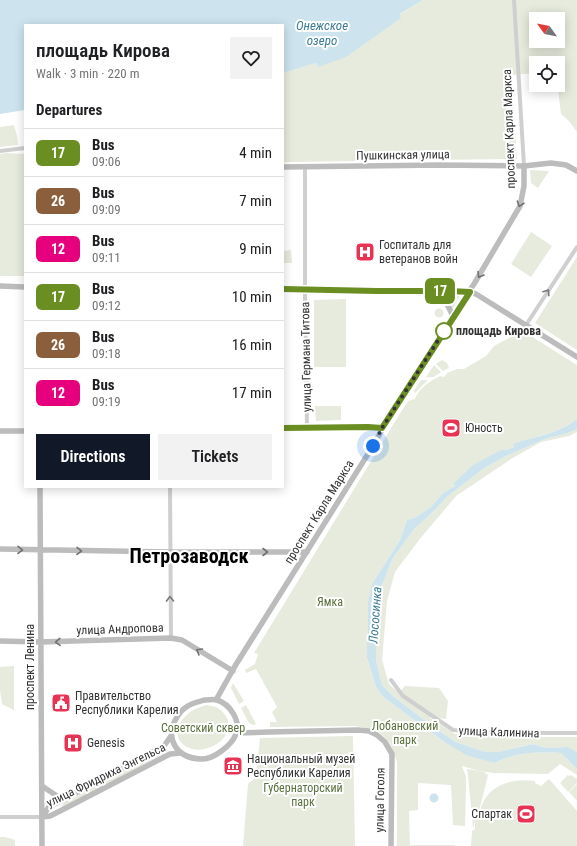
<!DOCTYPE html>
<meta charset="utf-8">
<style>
:root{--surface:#fff;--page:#f2f2f2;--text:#202124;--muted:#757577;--line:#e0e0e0;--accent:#111827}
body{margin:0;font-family:"Roboto Condensed",sans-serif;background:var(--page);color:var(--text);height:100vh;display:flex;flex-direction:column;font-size:15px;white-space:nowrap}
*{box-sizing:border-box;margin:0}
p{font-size:13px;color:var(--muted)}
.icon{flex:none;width:22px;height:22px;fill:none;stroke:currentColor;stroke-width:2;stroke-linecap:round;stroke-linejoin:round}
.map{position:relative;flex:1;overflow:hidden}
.sheet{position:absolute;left:24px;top:24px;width:260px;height:464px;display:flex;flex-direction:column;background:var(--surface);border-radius:0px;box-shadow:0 2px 10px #0003}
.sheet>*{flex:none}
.badge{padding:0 8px;border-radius:6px;font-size:14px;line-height:26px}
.needle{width:26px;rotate:303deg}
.fabs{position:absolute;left:529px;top:12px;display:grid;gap:8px}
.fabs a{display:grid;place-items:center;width:36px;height:36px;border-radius:0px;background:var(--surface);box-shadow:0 2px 10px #0003;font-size:20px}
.you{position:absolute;width:20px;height:20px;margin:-10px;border:3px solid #fff;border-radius:50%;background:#1a73e8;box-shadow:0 0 0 6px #1a73e833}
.map>.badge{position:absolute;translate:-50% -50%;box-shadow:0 0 0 2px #fff}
h2{padding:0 12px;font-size:15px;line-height:36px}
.round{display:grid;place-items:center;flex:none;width:42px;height:42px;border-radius:0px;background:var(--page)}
.summary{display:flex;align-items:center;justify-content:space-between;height:68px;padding:0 12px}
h1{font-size:19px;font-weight:600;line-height:30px}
.button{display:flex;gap:8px;margin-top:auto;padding:8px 12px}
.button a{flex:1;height:46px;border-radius:0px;background:var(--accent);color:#fff;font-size:16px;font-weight:600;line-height:46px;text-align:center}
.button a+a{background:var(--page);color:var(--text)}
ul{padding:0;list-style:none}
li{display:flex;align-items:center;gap:12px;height:48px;padding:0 12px;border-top:1px solid var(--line)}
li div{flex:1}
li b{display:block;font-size:15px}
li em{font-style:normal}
li .badge{min-width:44px;font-weight:700;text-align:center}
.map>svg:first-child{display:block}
</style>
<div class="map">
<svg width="577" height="846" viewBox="0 0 577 846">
<rect width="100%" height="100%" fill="#fff"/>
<path fill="#e6ebdd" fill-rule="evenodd" d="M423,0H577V132L569,121L561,114L558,89L555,85H558V63H536V73L511,75L517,159L283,162V73L316,63L318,67L401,17L399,15ZM536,19H558V41H536Z
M14,125L17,136L18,145L0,147V127Z
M6,153L25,154V276H0V154Z
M530,170L549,171L538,188L531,183Z
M531,232L552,246L531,277L511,264Z
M291,250L292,263H283V251Z
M577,257V350L535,323Z
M440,294L459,295L460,296L452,310L446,299Z
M346,299V367H314V300Z
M434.5 313a4.5 4.5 0 1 1 9 0a4.5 4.5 0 1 1-9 0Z
M520,332L528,334L577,365V419C560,433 535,437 514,443V447L506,450H501L453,484L455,486L443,493L431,507L416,517L407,520L400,540L372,584L367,641V658L376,687L383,697L443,741L487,760L495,763C515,752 538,752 561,753L577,769V775L560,764L548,774L494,773L479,771L462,766L466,777V786L465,826L453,825L451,785L418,783V810L409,811L410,845H455V846H397V762L390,743L377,730L355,726L270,727V722H277L272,712L277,707L256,669L246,673L245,670L255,664L258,654L254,653L384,440L394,423L408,401L415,399C419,388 430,381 440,376L444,377L446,375L447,373L455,370L457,369H464L486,356L494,346Z
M442,360L447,363L449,368L443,371L436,364Z
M434,365L441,372L434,377H426Z
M421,380H428L415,393L414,391Z
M315,406H341V420L316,421Z
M577,429V432L569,436L541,442L511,459L456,496L419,540L395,572L387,601L382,660L389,684L399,693L405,686L439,688L448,701L446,719L429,717L455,734L513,737H577V752L568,747L546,748L533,744L498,752H485L456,742L436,729L393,696L382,685L376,660V635L380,590L393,558L415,528L429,516L448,496L483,469L506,456L545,439L568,433Z
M14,666V710L2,704L0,690V667Z
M233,683L244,701L239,704L231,688Z
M207,705C210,706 214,706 216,707C226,712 232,724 227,733C221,745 204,752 192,749C173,744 174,725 188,714C193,709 200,707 207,705Z
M246,705L256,724L253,725L249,723L241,708Z
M353,736L355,846H243L248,784L256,777L260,738Z
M163,750L165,753L66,807L62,806L64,802Z
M467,769L484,772L488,775L479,811H480C486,785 511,778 535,781V783L541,786L549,779L577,811V846H471L472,831L475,829V821L473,828L468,775Z
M568,775L569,776L571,775L577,779V783L568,792L560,783Z
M577,784V801L569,792Z
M0,837H5L15,840V846H0Z"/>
<path fill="#cde4ee" d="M0,0H423L400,14L401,18L346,57L318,67L316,63L283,73V25H25V110L0,114Z
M577,419V429L568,433L545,439L506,456L483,469L448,496L429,516L415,528L393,558L380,590L376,635V660L382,685L393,696L436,729L456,742L485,752H498L533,744L546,748L568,747L577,752V769L561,753C538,752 515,752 495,763L466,755L443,741L383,697L376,687L367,658V641L368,628V603L372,584L400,540L407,520L416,517L431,507L443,493L455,486L453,484L473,465L501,450H506L514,447V443C535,437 560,433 577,419Z
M429.5 798a4.5 4.5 0 1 1 9 0a4.5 4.5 0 1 1-9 0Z"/>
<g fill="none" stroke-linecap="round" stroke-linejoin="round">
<path stroke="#cfcfcf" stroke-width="4" d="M514,0L524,166
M0,151L25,148
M305,167V298L307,428
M526,325L577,247
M170,487L171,638
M391,680L403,696L453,730L500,733H577
M0,817H42"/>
<path stroke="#bcbcbc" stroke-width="5.5" d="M283,167L440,165L524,166L551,163L566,165L577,171
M0,286L25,287
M283,289L377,291H449L469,292L476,294L577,357
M433,291L447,304L453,316
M283,428L369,427L383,428
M0,431H25
M40,487L42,846
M0,549L170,552H307
M0,641L40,642L171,638L182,640L233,671
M205,700C209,700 213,699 217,700C230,704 241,721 236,734C232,745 213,760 201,759C176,758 164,738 177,717C179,714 182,710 185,708C191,703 197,702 205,700Z
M216,700L235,666L373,446L383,428L463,300L474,284L520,206L524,186V166
M237,733L269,732L358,730L369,731L377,735L385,742L392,754L391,846
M42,786L57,796L65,799
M42,816L46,811L49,807L164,746L171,736
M42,817L50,816L62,810L170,754L180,753"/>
</g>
<defs><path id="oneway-chevron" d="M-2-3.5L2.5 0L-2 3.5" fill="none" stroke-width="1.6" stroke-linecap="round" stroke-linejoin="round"/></defs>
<g stroke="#707070">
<use href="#oneway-chevron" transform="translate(520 204) rotate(109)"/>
<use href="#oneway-chevron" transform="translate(480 275) rotate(121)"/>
<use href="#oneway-chevron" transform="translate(20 550) rotate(1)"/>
<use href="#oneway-chevron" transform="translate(79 551) rotate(1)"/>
<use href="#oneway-chevron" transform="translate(265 552)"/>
<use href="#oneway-chevron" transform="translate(58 642) rotate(178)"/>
<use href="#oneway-chevron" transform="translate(199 651) rotate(-149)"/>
</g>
<g stroke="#797979">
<use href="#oneway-chevron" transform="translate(547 292) rotate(-57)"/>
<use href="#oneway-chevron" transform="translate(170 599) rotate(-91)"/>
</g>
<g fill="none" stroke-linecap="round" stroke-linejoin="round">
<defs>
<path id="line" d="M283,289L377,291H450L470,292L382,428L368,427L283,428"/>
</defs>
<use href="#line" stroke="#fff" stroke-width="9"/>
<use href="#line" stroke="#6b8e23" stroke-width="6"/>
<path stroke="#323232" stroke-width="4" stroke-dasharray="0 7.2" d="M373,446L382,428L444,331"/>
</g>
<defs>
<symbol id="hospital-square" viewBox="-11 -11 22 22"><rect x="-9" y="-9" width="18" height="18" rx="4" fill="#e83454" stroke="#fff"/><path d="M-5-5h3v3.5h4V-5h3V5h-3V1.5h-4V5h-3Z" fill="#fff"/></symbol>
<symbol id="stadium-square" viewBox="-11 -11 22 22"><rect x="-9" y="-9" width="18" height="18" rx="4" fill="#e83454" stroke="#fff"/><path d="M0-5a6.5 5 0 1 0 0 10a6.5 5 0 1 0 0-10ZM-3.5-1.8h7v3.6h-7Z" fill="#fff"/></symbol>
<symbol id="civic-square" viewBox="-11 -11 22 22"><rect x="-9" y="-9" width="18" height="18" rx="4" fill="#e83454" stroke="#fff"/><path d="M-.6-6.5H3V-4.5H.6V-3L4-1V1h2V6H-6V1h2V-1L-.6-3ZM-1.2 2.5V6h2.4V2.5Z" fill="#fff"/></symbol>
<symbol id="museum-square" viewBox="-11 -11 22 22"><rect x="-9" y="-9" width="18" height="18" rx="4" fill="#e83454" stroke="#fff"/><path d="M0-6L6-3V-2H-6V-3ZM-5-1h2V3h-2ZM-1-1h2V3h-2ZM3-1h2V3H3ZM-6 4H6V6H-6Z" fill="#fff"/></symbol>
</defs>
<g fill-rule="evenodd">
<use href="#hospital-square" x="354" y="241" width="22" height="22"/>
<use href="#stadium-square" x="440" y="417" width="22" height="22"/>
<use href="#civic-square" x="50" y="692" width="22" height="22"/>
<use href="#hospital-square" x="62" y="732" width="22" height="22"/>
<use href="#museum-square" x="222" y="755" width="22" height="22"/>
<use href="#stadium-square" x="515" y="803" width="22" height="22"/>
</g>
<circle fill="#fff" stroke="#6b8e23" stroke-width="2" cx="444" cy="331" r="8"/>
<g text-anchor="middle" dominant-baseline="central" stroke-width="4" stroke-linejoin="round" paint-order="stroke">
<g font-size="12" fill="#323232" stroke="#fff">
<text transform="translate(509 129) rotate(-92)">проспект Карла Маркса</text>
<text transform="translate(403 155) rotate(-1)">Пушкинская улица</text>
<text transform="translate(306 357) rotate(-91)">улица Германа Титова</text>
<text transform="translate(319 512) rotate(-58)">проспект Карла Маркса</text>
<text transform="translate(120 629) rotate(-2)">улица Андропова</text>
<text transform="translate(30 667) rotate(-90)">проспект Ленина</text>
<text transform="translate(499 732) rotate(2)">улица Калинина</text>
<text transform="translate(106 775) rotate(-26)">улица Фридриха Энгельса</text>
<text transform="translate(380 800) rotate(-89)">улица Гоголя</text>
</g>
<g font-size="12" fill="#323232" stroke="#fff" text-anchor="start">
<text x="379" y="245">Госпиталь для<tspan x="379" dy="14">ветеранов войн</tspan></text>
<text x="465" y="428">Юность</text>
<text x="75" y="696">Правительство<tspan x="75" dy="14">Республики Карелия</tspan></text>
<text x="87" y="743">Genesis</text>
<text x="247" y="759">Национальный музей<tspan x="247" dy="14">Республики Карелия</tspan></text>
<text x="512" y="814" text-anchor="end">Спартак</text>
</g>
<g font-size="12" font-weight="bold" fill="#323232" stroke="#fff" text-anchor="start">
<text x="456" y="331">площадь Кирова</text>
</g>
<g font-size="12" fill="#5a6f3d" stroke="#fff">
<text x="330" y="602">Ямка</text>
<text x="405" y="726">Лобановский<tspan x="405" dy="14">парк</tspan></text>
<text x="203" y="728">Советский сквер</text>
<text x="303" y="788">Губернаторский<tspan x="303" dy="14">парк</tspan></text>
</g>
<g font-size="13" font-style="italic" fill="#3d7d97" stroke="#fff">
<text x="322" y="25">Онежское<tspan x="322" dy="15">озеро</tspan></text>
<text transform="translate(375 615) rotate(-86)">Лососинка</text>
</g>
<g font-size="20" font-weight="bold" fill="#000" stroke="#fff">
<text x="189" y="556">Петрозаводск</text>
</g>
</g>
</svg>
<div class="fabs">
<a><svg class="needle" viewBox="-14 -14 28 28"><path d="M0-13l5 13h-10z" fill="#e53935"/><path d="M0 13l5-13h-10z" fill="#757577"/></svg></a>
<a><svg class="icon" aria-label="locate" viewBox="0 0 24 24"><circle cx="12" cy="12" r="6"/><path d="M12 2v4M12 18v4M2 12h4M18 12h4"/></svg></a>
</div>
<div class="you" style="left:373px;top:446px"></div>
<b class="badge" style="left:440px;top:291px;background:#6b8e23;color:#fff">17</b>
<section class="sheet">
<div class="summary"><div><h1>площадь Кирова</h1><p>Walk · 3 min · 220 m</p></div><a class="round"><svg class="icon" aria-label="heart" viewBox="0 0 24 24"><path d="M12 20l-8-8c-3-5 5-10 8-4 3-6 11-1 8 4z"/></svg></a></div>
<h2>Departures</h2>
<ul>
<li><span class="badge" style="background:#6b8e23;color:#fff">17</span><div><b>Bus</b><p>09:06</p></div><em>4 min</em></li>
<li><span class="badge" style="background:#8b5e3c;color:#fff">26</span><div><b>Bus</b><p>09:09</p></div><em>7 min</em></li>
<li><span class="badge" style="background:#e6007e;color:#fff">12</span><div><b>Bus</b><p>09:11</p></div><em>9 min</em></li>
<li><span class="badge" style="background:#6b8e23;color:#fff">17</span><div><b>Bus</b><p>09:12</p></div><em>10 min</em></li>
<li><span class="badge" style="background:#8b5e3c;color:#fff">26</span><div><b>Bus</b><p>09:18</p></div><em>16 min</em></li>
<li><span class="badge" style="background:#e6007e;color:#fff">12</span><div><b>Bus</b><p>09:19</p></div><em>17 min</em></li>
</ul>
<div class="button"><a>Directions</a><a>Tickets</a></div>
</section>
</div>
